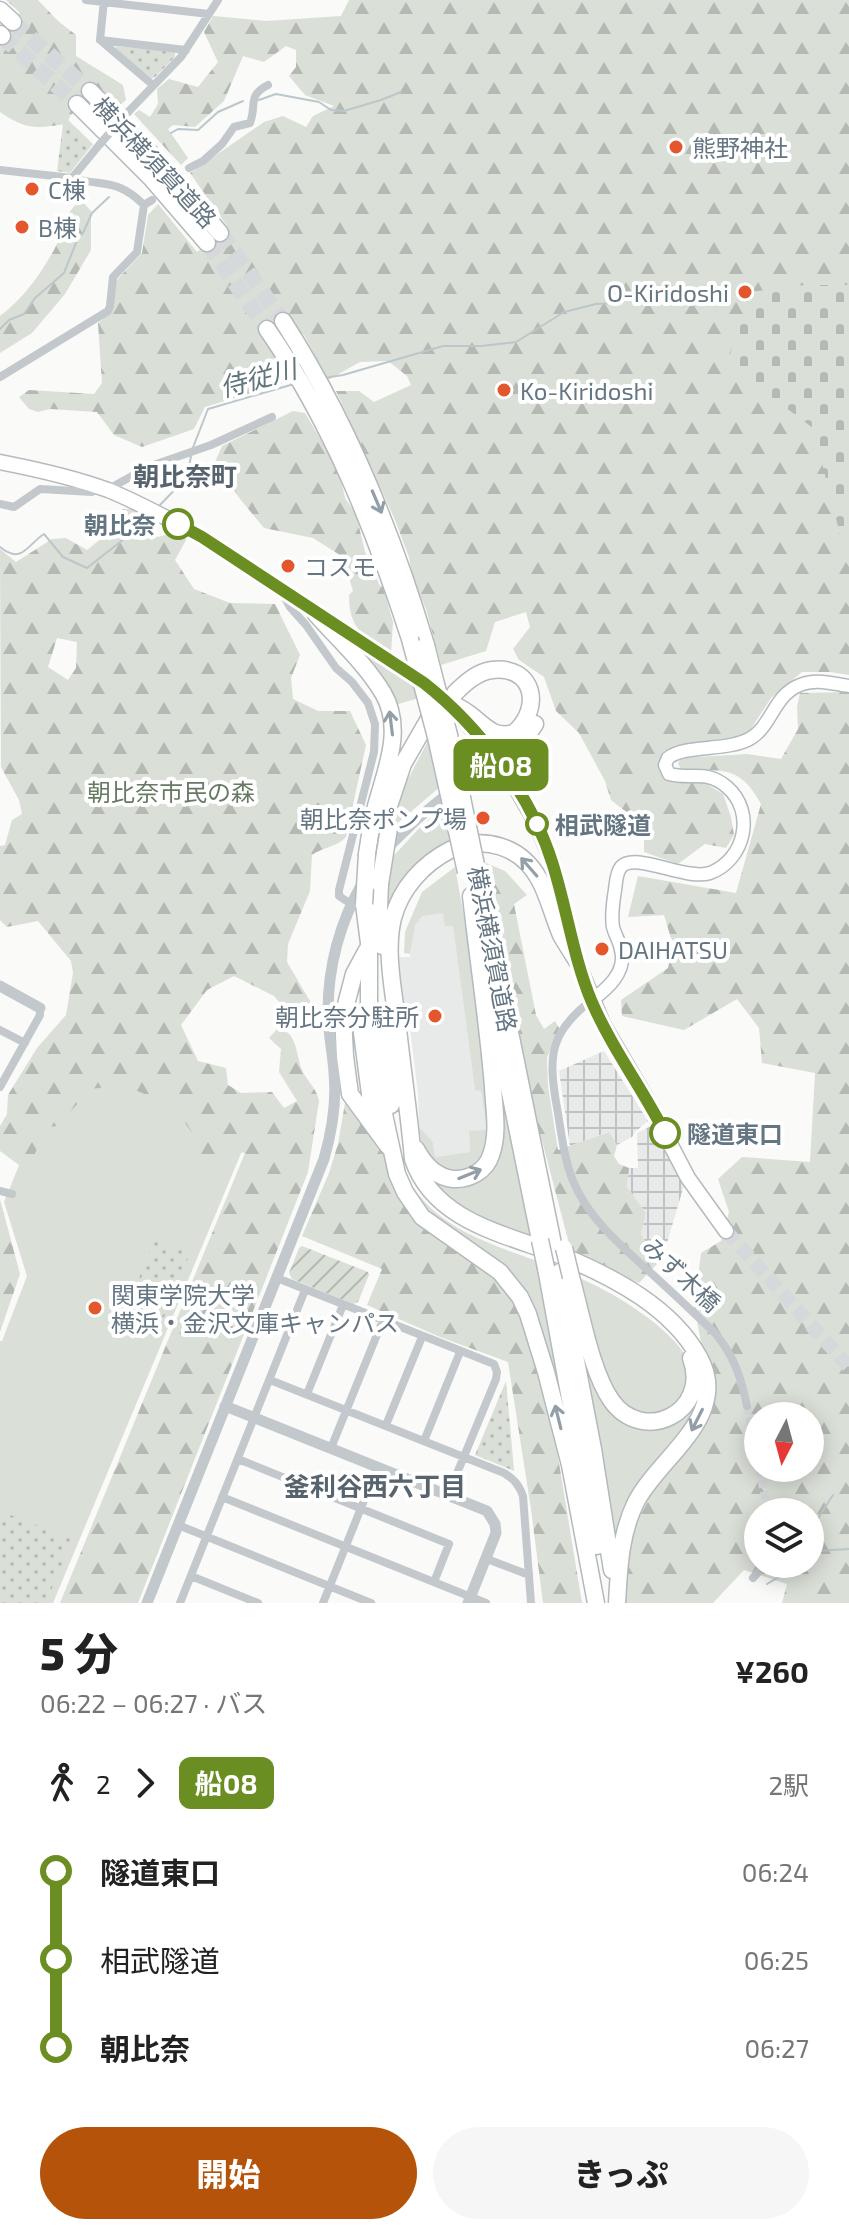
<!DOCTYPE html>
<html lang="ja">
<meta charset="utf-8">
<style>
:root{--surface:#fff;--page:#f6f6f6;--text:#222;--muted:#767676;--accent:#b45309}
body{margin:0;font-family:"Exo 2","Noto Sans JP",sans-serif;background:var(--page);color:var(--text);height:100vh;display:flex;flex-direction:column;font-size:30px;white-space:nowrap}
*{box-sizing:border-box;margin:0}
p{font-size:26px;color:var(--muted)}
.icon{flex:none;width:44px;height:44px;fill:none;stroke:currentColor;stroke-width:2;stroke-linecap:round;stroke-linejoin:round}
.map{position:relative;height:1603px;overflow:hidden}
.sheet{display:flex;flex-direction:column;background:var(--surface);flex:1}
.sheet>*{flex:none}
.badge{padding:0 16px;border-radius:12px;font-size:28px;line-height:52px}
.needle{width:52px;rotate:186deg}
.controls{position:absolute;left:744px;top:1402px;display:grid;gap:16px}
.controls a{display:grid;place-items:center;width:80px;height:80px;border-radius:50%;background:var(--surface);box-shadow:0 4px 20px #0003;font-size:40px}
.map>.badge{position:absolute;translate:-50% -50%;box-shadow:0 0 0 4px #fff}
.legs{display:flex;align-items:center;gap:12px;height:88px;padding:0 40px;font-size:26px}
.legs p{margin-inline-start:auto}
.head{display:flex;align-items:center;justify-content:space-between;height:136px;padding:0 40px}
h1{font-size:44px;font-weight:800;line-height:60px}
.button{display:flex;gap:16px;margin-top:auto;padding:16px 40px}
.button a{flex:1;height:92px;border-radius:48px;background:var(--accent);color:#fff;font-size:32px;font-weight:800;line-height:92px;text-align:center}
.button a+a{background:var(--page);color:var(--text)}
ul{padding:0 40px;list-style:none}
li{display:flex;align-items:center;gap:28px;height:88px;font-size:30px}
li i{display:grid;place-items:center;width:12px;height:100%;margin:0 10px;background:currentColor}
li i::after{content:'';width:20px;height:20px;margin:-10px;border:6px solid;border-radius:50%;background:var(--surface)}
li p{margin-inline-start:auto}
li:first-child i{background:linear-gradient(#0000 50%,currentColor 0)}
li:last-child i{background:linear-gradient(currentColor 50%,#0000 0)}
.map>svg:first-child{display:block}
</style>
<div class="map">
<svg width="849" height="1603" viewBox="0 0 849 1603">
<defs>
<pattern id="industrial-grid" width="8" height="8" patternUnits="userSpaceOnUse" patternTransform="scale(2)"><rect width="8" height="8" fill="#e8e9e9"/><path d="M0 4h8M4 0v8" fill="none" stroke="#c0c1c2"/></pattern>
<pattern id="forest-firs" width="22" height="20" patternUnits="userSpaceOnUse" patternTransform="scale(2)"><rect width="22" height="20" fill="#dadfd7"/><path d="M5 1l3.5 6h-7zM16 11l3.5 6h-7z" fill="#b4b9b4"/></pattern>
<pattern id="cemetery-stones" width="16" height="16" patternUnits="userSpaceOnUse" patternTransform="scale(2)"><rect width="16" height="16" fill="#dadfd7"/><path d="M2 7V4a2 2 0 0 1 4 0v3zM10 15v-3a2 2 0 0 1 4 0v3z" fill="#b4b9b4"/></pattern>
<pattern id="park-dots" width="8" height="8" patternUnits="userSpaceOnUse" patternTransform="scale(2)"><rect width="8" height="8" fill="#dadfd7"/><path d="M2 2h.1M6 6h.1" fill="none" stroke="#b4b9b4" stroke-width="1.8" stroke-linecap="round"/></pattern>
<pattern id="garden-furrows" width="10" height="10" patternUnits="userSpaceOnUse" patternTransform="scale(2)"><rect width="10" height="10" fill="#dadfd7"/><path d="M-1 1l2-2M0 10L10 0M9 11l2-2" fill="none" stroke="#b4b9b4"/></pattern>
</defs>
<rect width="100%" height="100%" fill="#fafaf8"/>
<path fill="#e8e9e9" d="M443,912L453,925L475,1090H481L487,1131L469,1137L471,1152L435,1157L433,1142L419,1127L418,1094L408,1011L396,986L393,957H410L411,941L415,925L422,915Z"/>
<path fill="url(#industrial-grid)" d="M604,1051L648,1121L635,1132L632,1137L617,1145L608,1132L570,1146L559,1071Z
M653,1125L685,1182L664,1253L655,1255L654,1251L648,1246L641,1234L646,1213L627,1187L629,1168H638L637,1133Z"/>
<path fill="#dadfd7" d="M336,632L416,685L419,698L392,706Z
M430,737L441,786L393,827L405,785Z
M445,807L451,845L390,915L384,910L387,863L423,824Z
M455,867L482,1017L491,1140C487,1154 479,1172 461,1173C453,1174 442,1168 434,1166L422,1145L419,1127L433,1142L435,1157L470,1152L469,1131L487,1130L481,1091L475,1090L453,926H445L443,913L422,916L415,925L410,954L404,953L405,932L422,892Z
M65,1054L247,1139L53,1603H0V1341H2L27,1276L4,1202Z
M497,1085L502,1089L531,1243L450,1205L420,1167L442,1182L488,1170Z
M406,1176C434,1227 485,1242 537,1261L575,1459L530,1306L431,1219L411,1196Z
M577,1277C609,1290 664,1323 683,1352C689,1361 691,1372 692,1382L666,1417L628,1411L606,1381Z
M566,1283L603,1397L658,1427L697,1394L700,1406L622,1532L615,1533Z"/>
<path fill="url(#forest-firs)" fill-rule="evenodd" d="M6,0H38L58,21L76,35V56L123,85L126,100L119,106L100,88L70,116L67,124C35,128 28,131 0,112V36L20,13Z
M349,0H849V675L830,672H802L771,698L749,732L733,740L676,745L663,752L659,766C676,795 675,776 698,781C706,782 716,790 723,794L731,817L734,835L726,848L705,844L678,864L644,852V826L611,800L605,781L579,733L556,711L544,677L519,660L513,649L530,627L526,612L495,622L486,651L441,665L426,609L413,581L409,557L395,520L336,391H359L374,402L411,385L407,376L388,361L360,362L328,380L304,335L287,320L270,321L260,328L290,381L205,407L194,429L142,447L114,435L97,412L50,409L38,412L29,409L19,397L29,390L94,394L102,383L98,323L112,311L114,283L142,253L148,215L158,204L197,252L227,226L190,173L264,122L283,116L306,127L313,116L334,106L305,95L289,76L296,67V50L286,46L264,62L243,56L224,101L195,127L173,125L168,129L188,158L181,165L134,114L139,110L150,117L158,104L157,89L169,79L198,87L218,62L204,32L213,16L266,21L341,16Z
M81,200L91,211V250L65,294L32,333L0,353V316C23,299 41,274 55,248C66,228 61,216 81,200Z
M293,411L305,413L339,470L345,498L356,514L365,552L380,586L383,587L393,622L391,654C364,636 349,630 349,595L353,591L343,557L313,538L264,528L240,499L215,462L222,446Z
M123,509H137L158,537L183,530L186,540L175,560L194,589L230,603L275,604L300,655L291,678L293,699L318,711H350L366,745L346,837C337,847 323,847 312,855L310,891L288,944L287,962L310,1001L312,1015L295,1021L274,996L234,976L207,990L181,1025L198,1061L226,1068L228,1085L241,1093L272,1092L284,1108L297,1101L279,1072L281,1049L269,1038L279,1027C299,1035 295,1055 303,1072C308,1082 317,1089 319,1101L308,1172L138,1603H60L245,1153L233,1151L209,1176L196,1138L172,1105L132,1089L119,1086L90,1089L58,1126L46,1127L29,1168H23L0,1151V1126L7,1114L8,1095L37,1048L66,1015L73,973L71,961L38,921L7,927L0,920V846L5,845L12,820L22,814L19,800L1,767L0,549L16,562L52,539L66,538L87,550L102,538ZM57,638L77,642L76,668L68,680L48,667Z
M849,692V1603H782L787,1584L744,1570L713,1603H611L631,1536L646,1496L711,1393L694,1306L701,1253L721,1241L729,1212L718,1179L742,1157L810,1162L815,1073L762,1063L759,1028L737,999L684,1030L622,1016L621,1000L668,968L673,945L664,915L628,917L638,876L736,893L761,804C739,764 722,771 681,770L678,763L682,758L747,754L781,759L798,729L797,707L800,693ZM758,1416H810V1468H758ZM758,1512H810V1564H758Z
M486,863L505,871L527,895L514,904L536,1015L544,1029L555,1021L559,1028L547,1058L548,1086L558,1150L609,1132L617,1145L614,1156L619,1164L629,1168L627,1187L646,1213L641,1234L648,1246L654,1251L657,1264L639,1283L571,1251L520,1057L480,864Z
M346,1097L384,1153L389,1179L418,1223L497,1279L517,1306L549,1402L582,1603H543L531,1509L508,1362L440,1337L367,1305L382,1269L302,1236L329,1173L338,1144Z
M0,1199L20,1274L0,1332Z"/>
<path fill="url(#cemetery-stones)" d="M804,285H849V546L842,542L813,428L727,364L750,292Z"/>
<path fill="url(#park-dots)" d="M116,46L175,52V57L154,78H151L115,49Z
M64,116L93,144L70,173L57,171Z
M155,1239L190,1253L160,1327L125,1312Z
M506,1381L514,1470V1471L475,1455Z
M0,1511L72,1539L46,1603H0Z"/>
<path fill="url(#garden-furrows)" d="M302,1246L368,1272L369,1275L358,1302L353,1304L292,1279L289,1273L299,1248Z"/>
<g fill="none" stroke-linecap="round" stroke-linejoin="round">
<path stroke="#bbc7cb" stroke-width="2" d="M259,100L276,94L319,102L331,110L344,111L381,100L401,92
M171,133L178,129L198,130L218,112L243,101
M0,329L9,320L24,314L35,298L64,273L78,238L83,233L92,213L109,197
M324,378L343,375L443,346H481L516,342L564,312L596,304L620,303
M192,450L208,409L294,384
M159,506L187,477L191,456
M0,547C22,565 27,545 44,534L63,557L87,568L138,528L149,516
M810,1537L817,1520L833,1495
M810,1540L815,1549
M810,1558L815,1551L849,1549
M767,1584L800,1564"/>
<path stroke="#d5d9db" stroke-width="8" stroke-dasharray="8 4" stroke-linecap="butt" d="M747,1406L758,1461
M759,1468L768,1512"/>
<path stroke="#d5d9db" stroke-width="14" stroke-dasharray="14 7" stroke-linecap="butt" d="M726,1231L849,1367"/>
<path stroke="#d5d9db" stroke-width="16" stroke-dasharray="16 8" stroke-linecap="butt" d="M13,22L90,91
M2,36L77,104
M220,233L283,321
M207,243L267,329"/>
<defs>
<path id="secondary" d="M592,1000C607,989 627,972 621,950C620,942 615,935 613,927C611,915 613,902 615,890C616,883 616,873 621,867C635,851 685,881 710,873C745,860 756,812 727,787C706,769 692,780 669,774L665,765L668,758C685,744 728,752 751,738C772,725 774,695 800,685C816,678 833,684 849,686"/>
<path id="primary" d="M0,462C36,469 73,477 108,490C140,503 171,520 202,537L426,685
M457,711L494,756L513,783L536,823L552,861L577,961L603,1024L645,1096L688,1178L726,1231"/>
<path id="motorway" d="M0,10L13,22
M0,34L2,36
M90,91L164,167L220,233
M77,104L151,178L207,243
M283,321C348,422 392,531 426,645
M267,329C332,423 375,531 410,639
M315,613C338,639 365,663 383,693C404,729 386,769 376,806C372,822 369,838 367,854
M445,700C453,704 461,708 468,713C485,725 492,739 514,733C543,708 534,665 492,670C477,672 465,683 455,693
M513,783C509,749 518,750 535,724
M382,827L403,764L434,710
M477,870L553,1244
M380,884L379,908L382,946
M364,904L369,943V1011L385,1119L397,1174L405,1192L422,1217L500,1272L520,1297L528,1314L546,1372L570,1465L596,1603
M367,950L354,974L343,1016L345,1056L350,1094L388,1146
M577,961C572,953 566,944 561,935C553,917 549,897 539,879C521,846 484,835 450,850C423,864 401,888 393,918C385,950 393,988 397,1020C402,1067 409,1113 413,1159C434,1223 510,1235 565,1257C615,1278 672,1308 699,1357C732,1416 659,1457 636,1502C620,1534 619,1569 617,1603
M377,1014L383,1020L395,1092L391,1105
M494,1014L540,1240
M361,1025L374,1125
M416,1149C424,1164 435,1177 453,1179C469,1180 486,1171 491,1155C499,1133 494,1109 493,1087C488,1023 478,960 471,896
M546,1268L597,1546
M559,1272L593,1449L612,1570
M571,1277C581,1312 591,1371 611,1400C643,1446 711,1412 691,1358"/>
</defs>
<use href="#secondary" stroke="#b3babf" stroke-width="15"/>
<use href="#primary" stroke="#b5babe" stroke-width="17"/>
<use href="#motorway" stroke="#b4b9bd" stroke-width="19"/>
<path stroke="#c3c8cc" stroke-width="8" d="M86,0L209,14
M104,0L100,40L153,85
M100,40L186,50
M129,111L181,57L218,0
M189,168L203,161L222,144L234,127L250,123C257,104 247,96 268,85
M0,170L72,178L100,144
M72,178C104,187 117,178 144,205L152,200
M0,377L108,311L110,306L113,277L137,252L144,205
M107,490L148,467L211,445L272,417
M0,504L14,507L40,489L92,492L100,488
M281,591L290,607L306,625L336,668L352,682L368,703L375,724L374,752L339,890V896L351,904
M592,1000C551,1031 548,1054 556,1102C561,1128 563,1156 573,1181C589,1220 622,1246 652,1274C673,1293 694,1313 715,1333C734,1356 741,1377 747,1406
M0,1030L25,1043
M0,1087L40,1015V1008
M0,1191L12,1194
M277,1278L494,1364L497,1372L496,1379L448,1495
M270,1380L504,1473C514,1479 519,1485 523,1496L531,1603
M307,1394L343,1305
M386,1425L422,1337
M424,1441L460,1352
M331,1448L383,1320
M238,1459L449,1544L434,1582
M222,1497L486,1603
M178,1525L371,1603
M487,1559L529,1575
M191,1576L258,1603
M753,1578L760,1570
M180,1603L305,1290
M323,1603L377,1468"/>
<path stroke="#c3c8cc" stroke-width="11" d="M387,848L417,819L494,756
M0,986L40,1008
M225,1406L487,1511L495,1524L496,1533L468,1603
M147,1603L324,1159C332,1131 337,1103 334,1073C333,1053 328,1033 328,1012C328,965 340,922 363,882"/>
<use href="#secondary" stroke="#fff" stroke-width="12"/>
<use href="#primary" stroke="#fff" stroke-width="14"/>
<use href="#motorway" stroke="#fff" stroke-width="16"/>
<defs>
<path id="motorway-bridge" d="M410,639L436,737L466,872
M426,645L449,735L477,870
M380,884L389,828
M364,904L367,854
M540,1240L546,1268
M564,1248L571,1277"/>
</defs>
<use href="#motorway-bridge" stroke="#b4b9bd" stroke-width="19" stroke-linecap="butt"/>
<path stroke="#c3c8cc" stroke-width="8" d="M100,144L129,111"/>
<use href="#motorway-bridge" stroke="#fff" stroke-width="16"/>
</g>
<defs><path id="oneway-shaft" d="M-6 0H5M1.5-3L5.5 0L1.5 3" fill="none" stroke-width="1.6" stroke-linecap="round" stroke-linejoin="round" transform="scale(2)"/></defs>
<g stroke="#939fa8">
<use href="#oneway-shaft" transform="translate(377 502) rotate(67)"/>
<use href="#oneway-shaft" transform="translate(391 723) rotate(-97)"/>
<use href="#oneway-shaft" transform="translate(529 867) rotate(-131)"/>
<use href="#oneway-shaft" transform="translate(470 1174) rotate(-22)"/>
<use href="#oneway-shaft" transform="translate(558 1417) rotate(-104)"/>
<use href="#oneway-shaft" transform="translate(697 1420) rotate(117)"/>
</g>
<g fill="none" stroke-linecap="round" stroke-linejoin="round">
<defs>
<path id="line-1" d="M178,524L202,537L424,683C480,727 532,796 553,865C567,910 573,956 591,1000C611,1047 642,1088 665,1133"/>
</defs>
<use href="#line-1" stroke="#fff" stroke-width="18"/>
<use href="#line-1" stroke="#6b8e23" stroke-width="12"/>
</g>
<g fill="#e4572e" stroke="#fff" stroke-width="3">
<circle cx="676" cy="147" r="8"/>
<circle cx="32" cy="189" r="8"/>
<circle cx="22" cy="227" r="8"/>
<circle cx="745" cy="292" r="8"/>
<circle cx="504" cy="390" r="8"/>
<circle cx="288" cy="566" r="8"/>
<circle cx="483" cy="818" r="8"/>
<circle cx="602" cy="949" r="8"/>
<circle cx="435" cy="1016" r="8"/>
<circle cx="95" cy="1308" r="8"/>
</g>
<g fill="#fff" stroke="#6b8e23" stroke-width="4">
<circle cx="178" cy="524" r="14"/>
<circle cx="537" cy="824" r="10"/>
<circle cx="665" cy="1133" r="14"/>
</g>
<g text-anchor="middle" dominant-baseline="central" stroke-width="8" stroke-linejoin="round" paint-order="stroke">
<g font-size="24" fill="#657683" stroke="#fff" text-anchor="start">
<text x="692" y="147">熊野神社</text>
<text x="48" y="189">C棟</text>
<text x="38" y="227">B棟</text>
<text x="729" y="292" text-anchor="end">O-Kiridoshi</text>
<text x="520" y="390">Ko-Kiridoshi</text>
<text x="304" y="566">コスモ</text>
<text x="467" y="818" text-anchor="end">朝比奈ポンプ場</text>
<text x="618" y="949">DAIHATSU</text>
<text x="419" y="1016" text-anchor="end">朝比奈分駐所</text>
<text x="111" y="1294">関東学院大学<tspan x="111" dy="28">横浜・金沢文庫キャンパス</tspan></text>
</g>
<g font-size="24" fill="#657683" stroke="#fff">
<text transform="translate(155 162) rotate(47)">横浜横須賀道路</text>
<text transform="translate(493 949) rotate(79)">横浜横須賀道路</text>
<text transform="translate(682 1274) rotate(43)">みず木橋</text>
</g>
<g font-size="24" font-weight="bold" fill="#657683" stroke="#fff" text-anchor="start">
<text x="156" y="524" text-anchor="end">朝比奈</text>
<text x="555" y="824">相武隧道</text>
<text x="687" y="1133">隧道東口</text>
</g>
<g font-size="24" fill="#687a64" stroke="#fff">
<text x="171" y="791">朝比奈市民の森</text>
</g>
<g font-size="26" font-style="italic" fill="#60757c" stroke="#fff">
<text transform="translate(258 377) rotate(-15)">侍従川</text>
</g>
<g font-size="26" font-weight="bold" fill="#57646e" stroke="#fff">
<text x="185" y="475">朝比奈町</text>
<text x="375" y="1485">釜利谷西六丁目</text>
</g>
</g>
</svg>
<div class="controls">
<a><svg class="needle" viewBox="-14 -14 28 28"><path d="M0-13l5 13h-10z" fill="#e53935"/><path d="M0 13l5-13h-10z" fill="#767676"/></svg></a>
<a><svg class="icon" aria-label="layers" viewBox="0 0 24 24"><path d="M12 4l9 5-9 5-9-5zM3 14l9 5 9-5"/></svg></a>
</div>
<b class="badge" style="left:501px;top:765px;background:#6b8e23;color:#fff">船08</b>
</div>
<section class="sheet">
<div class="head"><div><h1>5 分</h1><p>06:22 – 06:27 · バス</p></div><b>¥260</b></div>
<div class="legs"><svg class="icon" aria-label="walk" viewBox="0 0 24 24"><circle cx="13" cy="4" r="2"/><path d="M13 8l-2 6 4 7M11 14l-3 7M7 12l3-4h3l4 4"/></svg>2<svg class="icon" aria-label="forward" viewBox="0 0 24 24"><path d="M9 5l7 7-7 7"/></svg><b class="badge" style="background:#6b8e23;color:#fff">船08</b><p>2駅</p></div>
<ul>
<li><i style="color:#6b8e23"></i><b>隧道東口</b><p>06:24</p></li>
<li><i style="color:#6b8e23"></i><span>相武隧道</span><p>06:25</p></li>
<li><i style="color:#6b8e23"></i><b>朝比奈</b><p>06:27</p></li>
</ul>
<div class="button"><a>開始</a><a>きっぷ</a></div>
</section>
